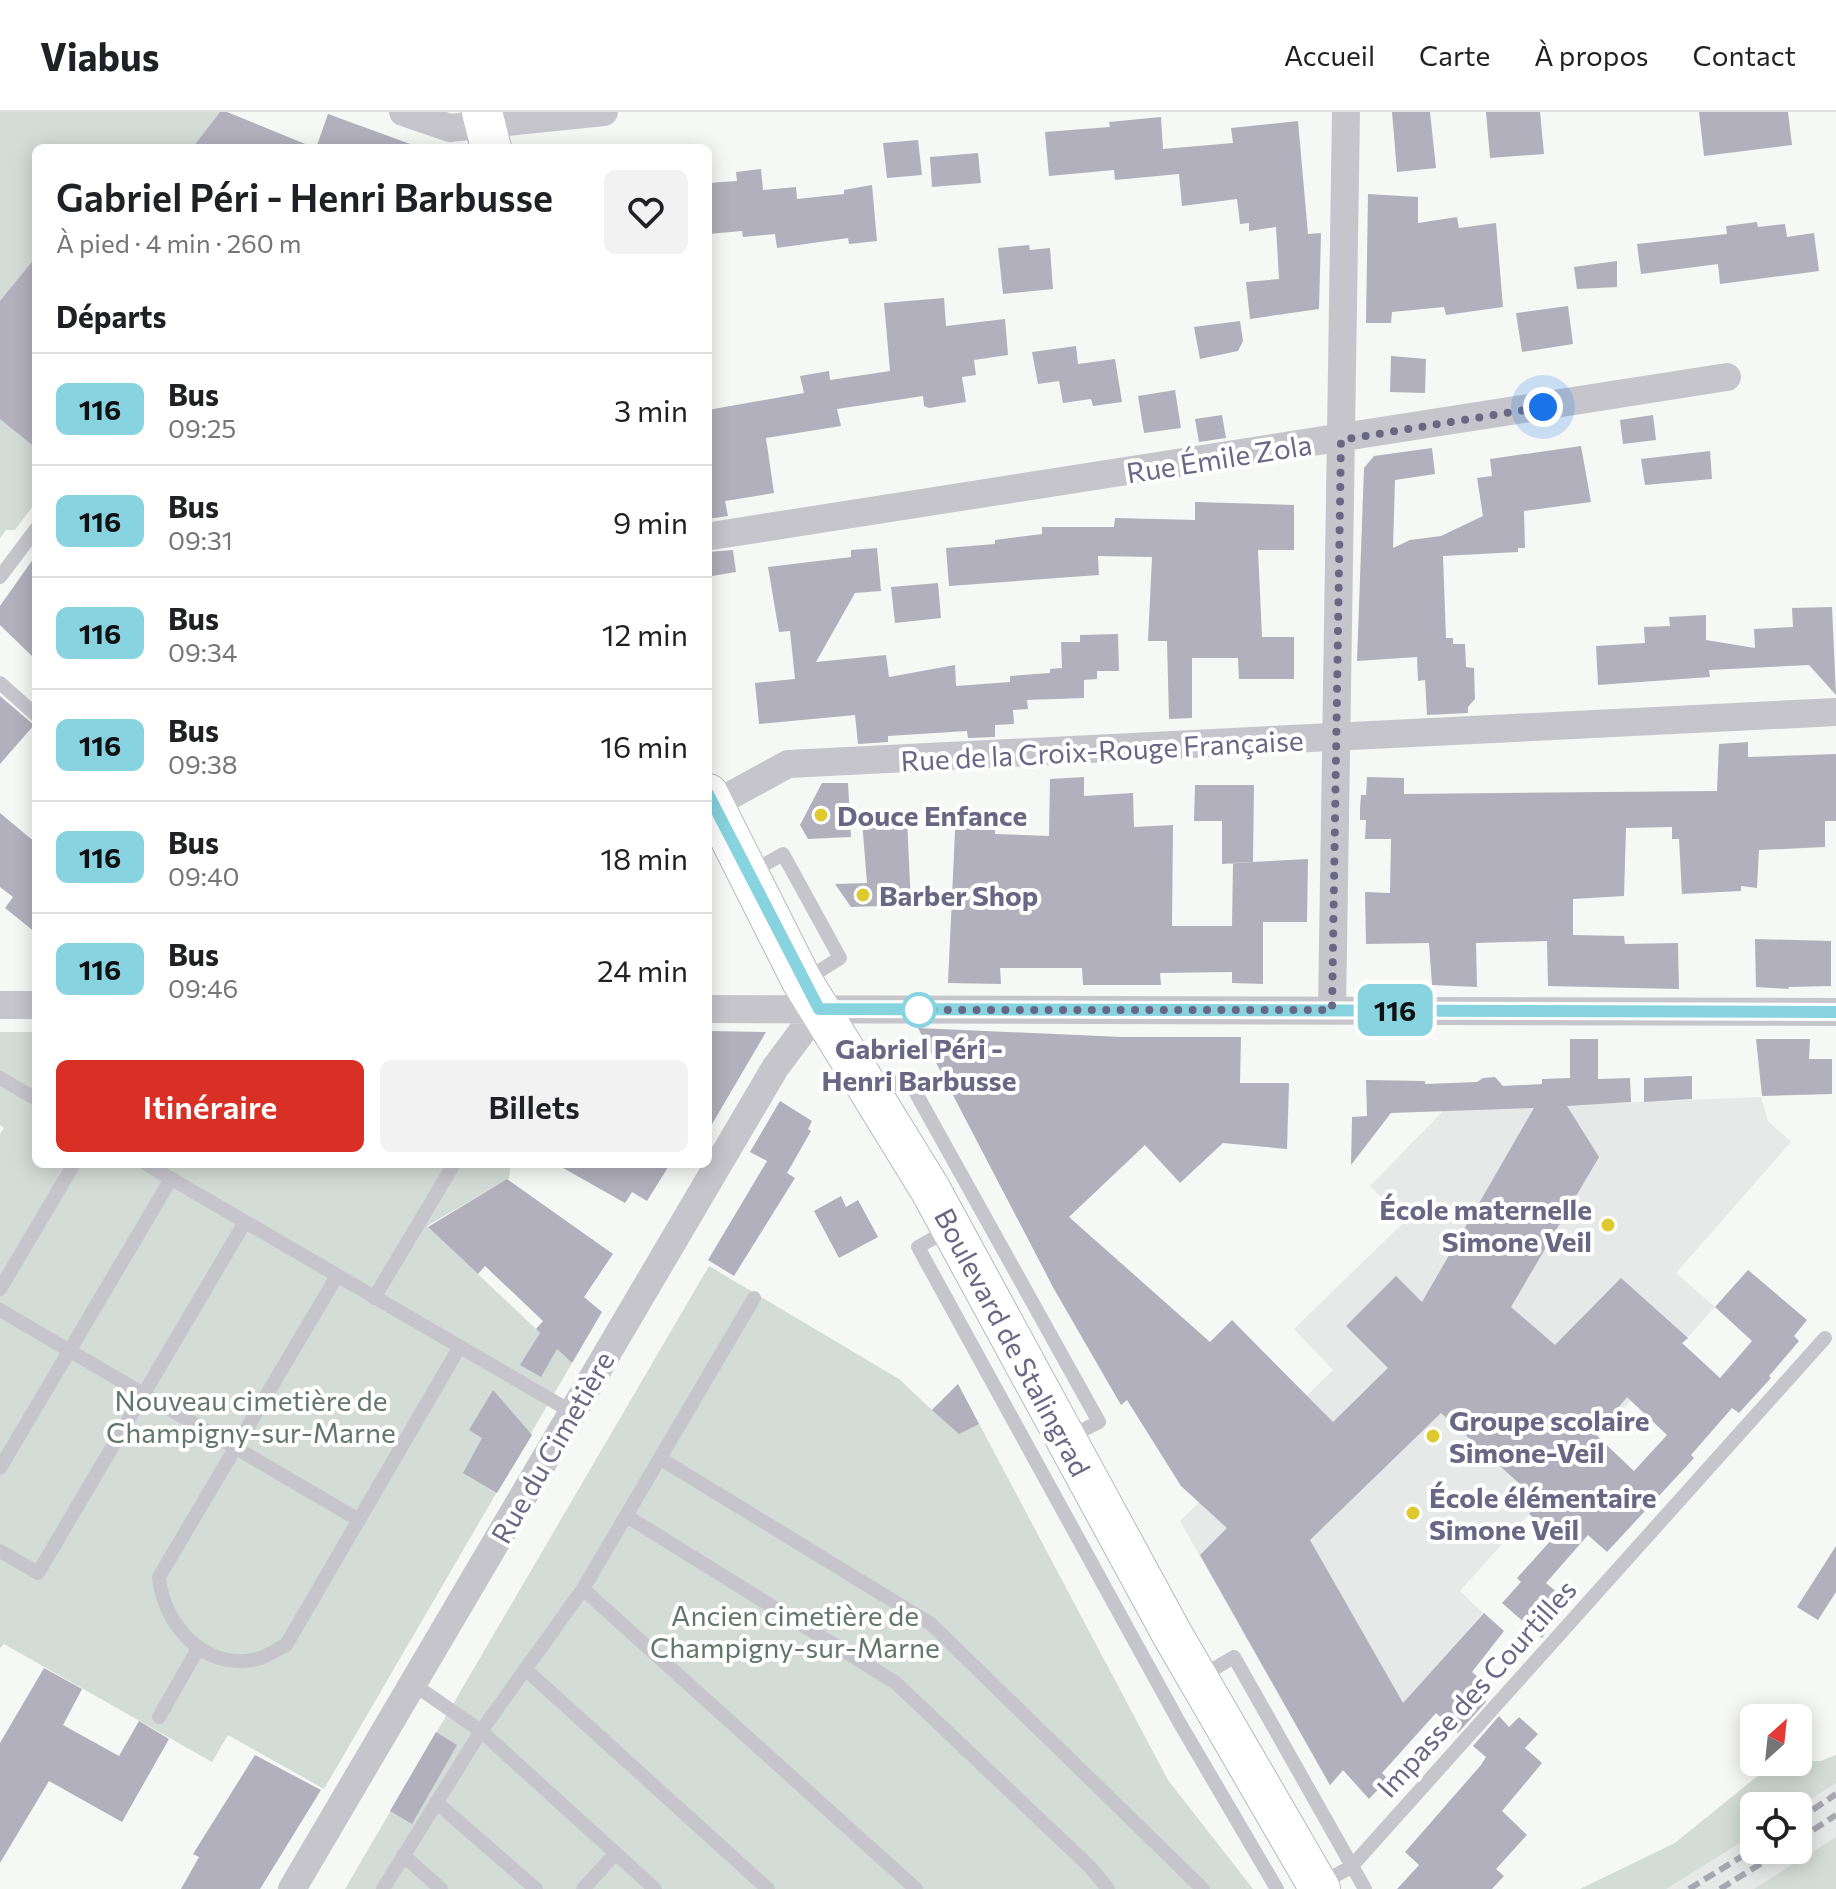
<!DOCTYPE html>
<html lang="fr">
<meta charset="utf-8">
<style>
:root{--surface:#fff;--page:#f2f2f2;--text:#202124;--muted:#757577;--line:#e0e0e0;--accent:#d93025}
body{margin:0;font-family:Commissioner,sans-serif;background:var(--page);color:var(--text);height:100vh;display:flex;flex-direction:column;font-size:30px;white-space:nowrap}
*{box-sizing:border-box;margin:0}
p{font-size:26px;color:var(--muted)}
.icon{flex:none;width:44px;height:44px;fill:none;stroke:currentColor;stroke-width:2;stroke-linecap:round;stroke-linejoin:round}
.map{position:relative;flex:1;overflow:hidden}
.panel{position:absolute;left:32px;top:32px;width:680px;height:1024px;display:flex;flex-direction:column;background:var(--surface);border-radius:12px;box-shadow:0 4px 20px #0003}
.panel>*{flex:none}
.badge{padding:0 16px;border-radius:12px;font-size:28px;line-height:52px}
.needle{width:52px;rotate:27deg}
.fabs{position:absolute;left:1740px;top:1592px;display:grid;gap:16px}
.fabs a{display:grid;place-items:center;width:72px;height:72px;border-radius:12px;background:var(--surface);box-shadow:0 4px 20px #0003;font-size:40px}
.you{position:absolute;width:40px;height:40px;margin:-20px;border:6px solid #fff;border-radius:50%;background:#1a73e8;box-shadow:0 0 0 12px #1a73e833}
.map>.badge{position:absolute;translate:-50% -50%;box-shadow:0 0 0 4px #fff}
h2{padding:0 24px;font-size:30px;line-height:72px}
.round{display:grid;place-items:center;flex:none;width:84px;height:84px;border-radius:12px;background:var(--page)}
.summary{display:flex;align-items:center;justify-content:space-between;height:136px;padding:0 24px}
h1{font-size:38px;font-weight:600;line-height:60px}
.button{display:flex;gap:16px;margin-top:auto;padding:16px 24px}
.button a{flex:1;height:92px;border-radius:12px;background:var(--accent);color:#fff;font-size:32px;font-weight:600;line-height:92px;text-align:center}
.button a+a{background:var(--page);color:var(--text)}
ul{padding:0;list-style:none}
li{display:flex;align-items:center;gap:24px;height:112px;padding:0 24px;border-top:2px solid var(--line)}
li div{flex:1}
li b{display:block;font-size:30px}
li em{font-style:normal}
li .badge{min-width:88px;font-weight:700;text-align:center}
header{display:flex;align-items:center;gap:48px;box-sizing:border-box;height:112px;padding:0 40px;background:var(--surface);border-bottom:2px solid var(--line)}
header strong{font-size:38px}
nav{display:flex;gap:44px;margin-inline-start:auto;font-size:28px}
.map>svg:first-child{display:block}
</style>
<header>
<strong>Viabus</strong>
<nav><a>Accueil</a><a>Carte</a><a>À propos</a><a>Contact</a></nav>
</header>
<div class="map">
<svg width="1836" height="1777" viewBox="0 0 1836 1777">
<rect width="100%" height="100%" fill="#f6f8f5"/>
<path fill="#e7e8e8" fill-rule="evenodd" d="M1761,985L1768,1009L1791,1030L1676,1161L1715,1195L1460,1479L1483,1501L1330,1674L1180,1409L1333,1258L1294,1217L1405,1109L1370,1074L1444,998Z
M1836,1643V1777H1581L1675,1731L1775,1650L1821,1649ZM1754,1694H1798V1738H1754Z"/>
<path fill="#d4dcd7" d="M0,0H220L192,36H36V390L15,418H6L0,426Z
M0,920H36V1052H511L509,1066L427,1114L572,1251L324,1677L228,1623L212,1650L4,1532L0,1536V1022L4,1016L0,1013Z
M709,1154L899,1267L932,1298L958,1272L1168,1668L1253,1777H345Z
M1836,1643V1671L1798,1695L1754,1694V1722L1666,1777H1580L1675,1731L1775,1650L1821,1649Z
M1836,1725V1777H1754Z"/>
<path fill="#b1b0bc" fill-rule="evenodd" d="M220,0H227L315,36H192Z
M1392,0H1430L1436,56L1397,60Z
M1486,0H1540L1544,42L1490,46Z
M1699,0H1788L1792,33L1704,44Z
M328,2L413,33V36H316Z
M1161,5L1163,37L1233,31L1231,16L1298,9L1308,122L1321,121L1319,197L1250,207L1246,170L1279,167L1276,115L1249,119V111L1240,112L1237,87L1182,94L1179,62L1115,68L1114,58L1049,64L1045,20L1110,15L1109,10Z
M918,28L922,63L887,66L883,31Z
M978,41L981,71L932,75L930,45Z
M761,57L763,78L796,75L797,87L844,82V78L872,73L877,129L849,132L848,126L777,136L775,122L743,125L742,119L708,122V71L737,69L736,60Z
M1368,82L1418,85V111L1457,105L1459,116L1496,111L1503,195L1446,203L1444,195L1392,200L1391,211H1366Z
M1757,110L1758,115L1785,112L1787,125L1814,121L1819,159L1720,172L1718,152L1641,162L1637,132L1727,122L1726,114Z
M1029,133L1030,138L1050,136L1053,177L1003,182L998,136Z
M36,145V336L0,307V189Z
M1617,149V175L1577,177L1574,155Z
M944,186L946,214L1005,207L1008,243L974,248L976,263L962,265L966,290L929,296L924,294L923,284L837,297L841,314L766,326L774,381L725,389L728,404L708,407V298L804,281L800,264L829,259L830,268L890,259L884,191Z
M1568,194L1573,232L1522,240L1516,201Z
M1240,209L1243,229L1238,239L1200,247L1194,215Z
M1076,234L1078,252L1115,247L1122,290L1093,294L1091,287L1063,291L1059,269L1038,272L1032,240Z
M1391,244L1426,247L1425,281L1390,280Z
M1175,278L1181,316L1144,321L1138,284Z
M1222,303L1226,326L1199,330L1195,307Z
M1653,303L1656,328L1623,332L1620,308Z
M1581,334L1591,390L1524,399L1525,436H1518V440L1443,444L1446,526H1453V532H1465L1466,555L1474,556L1475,587L1468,595V601L1427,603L1425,568L1418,569L1417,545L1357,549L1364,356L1374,344L1432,336L1435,362L1395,368L1393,436L1410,428L1441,424L1483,404L1477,366L1492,364L1490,347Z
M1710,339L1712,367L1645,373L1641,347Z
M1195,390L1294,393V438H1258L1262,525H1294V567H1239L1238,546H1192V606L1169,607L1167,529H1148L1152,445L1098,444L1099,463L949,474L946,436L995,432V428L1042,422V415H1114L1115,406L1195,408Z
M877,436L881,479L855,481L816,550L886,543L889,565L955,553L956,574L1010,570V564L1050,561V557L1062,556L1061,530H1080V523L1118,522L1119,559H1097V567L1084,568V586L1027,588L1028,597L1013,598L1014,612L995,613V625L968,626L967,619L888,624V630L858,632L855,603L759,612L755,571L795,567L790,519L779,520L768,455L851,445V438Z
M733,438L736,460L712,464L708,440Z
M36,443V548L0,513V494Z
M938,471L941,506L895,511L891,475Z
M1832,495L1836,583L1809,553L1709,558L1710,565L1598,573L1596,534L1645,531L1644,515L1670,514L1669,505L1706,503V528L1755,536L1754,517L1793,515L1792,496Z
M0,584L34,613L0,652Z
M1748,630V645L1836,642V709H1825V735L1759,738L1757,776L1741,774V779L1682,782L1679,727H1672V715L1626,716L1624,784L1573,787V823L1624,824L1625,832L1678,831L1679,877L1548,874L1547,829L1476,831L1477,875L1432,873L1429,831L1366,832L1365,780L1390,781L1391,727H1365L1366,708H1360V696L1361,683H1366L1367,665L1404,666V682L1717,679L1719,632Z
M1084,665V684L1133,681L1134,715L1173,713L1172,814H1232L1233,751L1308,747L1307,810H1263V872L1232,871V860L1160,861L1161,873H1083L1082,856H1000L1001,872L948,871L956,698H996L995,722L1049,724L1050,667Z
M822,671H848L851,725L808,727L800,713Z
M1195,673H1254L1253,750L1222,752V709H1194Z
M0,701L36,731V821L5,796L13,785L0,775Z
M907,706L911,793L851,795L835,772L867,771L862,709Z
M1755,827L1831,829V874L1788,875L1789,877L1756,875Z
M918,916L1122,925H1241L1240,971H1289L1287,1037L1223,1031L1180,1071L1145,1033L1069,1105L1210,1230L1232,1208L1333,1310L1388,1256L1346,1214L1396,1164L1422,1190L1534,996L1391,1001L1351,1053L1352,1005L1367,1004L1366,968L1425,969V972L1477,970L1483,966L1495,965L1503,974L1542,972V967L1570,966V927H1598V967L1630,966L1631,990L1567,994L1599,1045L1511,1195L1555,1233L1621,1166L1688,1226L1682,1231L1720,1266L1752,1229L1715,1195L1748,1158L1807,1208L1794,1224L1799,1229L1769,1264L1771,1266L1739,1301L1732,1296L1691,1343L1694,1346L1607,1440L1588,1423L1546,1471L1570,1491L1542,1526L1502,1491L1521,1470L1517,1466L1554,1425L1529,1402L1540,1390L1441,1301L1310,1428L1403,1591L1484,1501L1504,1519L1472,1560L1485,1571L1477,1579L1486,1590L1458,1621L1436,1601L1382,1661L1388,1667L1369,1687L1343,1658L1330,1673L1200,1443L1227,1416L1181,1374L1127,1288L1121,1293L1054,1177ZM1627,1285L1667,1323L1634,1359L1596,1323Z
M708,919L766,920L708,1019Z
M1756,927H1810L1809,947H1832V982L1762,984Z
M1692,964V987L1644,990V966Z
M780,989L812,1009L808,1017L811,1019L787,1061L795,1066L734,1164L708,1148L767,1049L750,1040Z
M556,1052H670L647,1089L632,1080L625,1091Z
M507,1067L613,1142L584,1185L602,1200L572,1251L557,1237L541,1265L520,1253L540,1221L536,1217L543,1209L485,1154L478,1162L428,1115Z
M841,1084L846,1095L858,1088L878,1125L839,1146L814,1099Z
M958,1272L979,1312L959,1322L932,1298Z
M493,1278L532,1323L497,1381L463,1361L482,1326L469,1318Z
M1836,1434V1480L1818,1508L1797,1495Z
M44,1556L82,1577L63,1613L119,1644L139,1609L169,1627L122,1710L49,1669L0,1751V1631Z
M1499,1604L1509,1615L1519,1605L1538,1622L1525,1636L1542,1651L1502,1699L1527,1723L1496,1757L1504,1764L1492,1777H1397L1419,1753L1405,1740L1481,1653L1486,1645L1473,1634Z
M436,1620L457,1633L412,1712L390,1699Z
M255,1643L321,1678L260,1777H181L199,1745L193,1742Z"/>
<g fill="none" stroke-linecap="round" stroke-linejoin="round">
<defs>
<path id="secondary" d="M482,0L491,36
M708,682L802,869L930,1077L1172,1522L1320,1777"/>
</defs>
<use href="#secondary" stroke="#b8b8c0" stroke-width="42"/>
<path stroke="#c6c5cc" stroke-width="14" d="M0,465L36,417
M0,571L36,603
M750,761L783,742L840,846L805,868
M0,966L36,987
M875,983L907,965L1099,1310L1067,1326
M146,1052L572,1300
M950,1117L918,1135L1179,1610L1277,1777
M337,1164L159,1465C163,1512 205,1560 257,1547C267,1545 277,1537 286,1533L459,1236
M0,1177L74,1052
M374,1186L454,1052
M0,1198L359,1408
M661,1347L931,1512L1203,1777
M0,1356L171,1067
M628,1405L896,1571L1090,1755L1108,1777
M0,1439L38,1461L245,1110
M583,1477L916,1777
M525,1557L768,1777
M1198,1566L1234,1545L1365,1777
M413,1572L481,1619L655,1777
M159,1605L199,1535
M436,1690L536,1777
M403,1743L441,1777
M1318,1773L1351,1755L1825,1226
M383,1777L481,1619L583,1477L754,1186
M583,1777L615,1742"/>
<path stroke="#c6c5cc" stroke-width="28" d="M403,0L450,16L604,0
M711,424L1727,265
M713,693L788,652L1836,600
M0,893H36
M708,897L1836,900
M1332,898L1346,0
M292,1777L775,956L819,897"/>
<use href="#secondary" stroke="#fff" stroke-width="40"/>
<path stroke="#a7a6b1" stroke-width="6" stroke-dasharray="12 6" stroke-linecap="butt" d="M1798,1708L1836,1682
M1798,1728L1836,1703
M1689,1777L1754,1737
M1720,1777L1783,1738"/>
</g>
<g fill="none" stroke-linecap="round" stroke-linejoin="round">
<defs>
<path id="line" d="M708,682L819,897L1836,900"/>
</defs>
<use href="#line" stroke="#fff" stroke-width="18"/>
<use href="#line" stroke="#87d3df" stroke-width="12"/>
<path stroke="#6a6785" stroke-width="8" stroke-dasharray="0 14.4" d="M919,898H1332L1341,328L1543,295"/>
</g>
<g fill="#deca2e" stroke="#fff" stroke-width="3">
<circle cx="821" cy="703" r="8"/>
<circle cx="863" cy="783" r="8"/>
<circle cx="1608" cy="1113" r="8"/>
<circle cx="1433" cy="1324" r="8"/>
<circle cx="1413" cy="1401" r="8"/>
</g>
<circle fill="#fff" stroke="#87d3df" stroke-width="4" cx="919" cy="898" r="16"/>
<g text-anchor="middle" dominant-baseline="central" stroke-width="8" stroke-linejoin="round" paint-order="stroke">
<g font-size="28" fill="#6a6785" stroke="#fff">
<text transform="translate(1219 346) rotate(-9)">Rue Émile Zola</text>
<text transform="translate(1102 638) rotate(-3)">Rue de la Croix-Rouge Française</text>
<text transform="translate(1013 1230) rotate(62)">Boulevard de Stalingrad</text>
<text transform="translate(552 1335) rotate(-60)">Rue du Cimetière</text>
<text transform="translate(1476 1576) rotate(-48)">Impasse des Courtilles</text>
</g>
<g font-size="28" font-weight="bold" fill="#6a6785" stroke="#fff" text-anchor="start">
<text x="837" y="703">Douce Enfance</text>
<text x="879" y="783">Barber Shop</text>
<text x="1592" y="1097" text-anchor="end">École maternelle<tspan x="1592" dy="32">Simone Veil</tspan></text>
<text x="1449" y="1308">Groupe scolaire<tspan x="1449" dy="32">Simone-Veil</tspan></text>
<text x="1429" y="1385">École élémentaire<tspan x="1429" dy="32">Simone Veil</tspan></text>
</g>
<g font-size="28" font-weight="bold" fill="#6a6785" stroke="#fff">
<text x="919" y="936">Gabriel Péri -<tspan x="919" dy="32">Henri Barbusse</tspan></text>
</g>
<g font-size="28" fill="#62776b" stroke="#fff">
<text x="251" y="1288">Nouveau cimetière de<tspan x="251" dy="32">Champigny-sur-Marne</tspan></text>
<text x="795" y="1503">Ancien cimetière de<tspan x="795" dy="32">Champigny-sur-Marne</tspan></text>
</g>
</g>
</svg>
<div class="fabs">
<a><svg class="needle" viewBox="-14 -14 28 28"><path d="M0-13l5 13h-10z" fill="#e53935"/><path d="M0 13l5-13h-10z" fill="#757577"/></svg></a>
<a><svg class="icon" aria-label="locate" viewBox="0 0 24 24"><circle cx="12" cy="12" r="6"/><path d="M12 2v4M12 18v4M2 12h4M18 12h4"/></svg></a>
</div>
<div class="you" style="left:1543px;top:295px"></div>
<b class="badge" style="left:1395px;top:898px;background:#87d3df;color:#111">116</b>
<section class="panel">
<div class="summary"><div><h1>Gabriel Péri - Henri Barbusse</h1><p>À pied · 4 min · 260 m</p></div><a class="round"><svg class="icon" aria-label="heart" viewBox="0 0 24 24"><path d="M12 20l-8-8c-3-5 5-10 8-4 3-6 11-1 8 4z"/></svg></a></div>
<h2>Départs</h2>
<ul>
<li><span class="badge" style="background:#87d3df;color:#111">116</span><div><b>Bus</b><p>09:25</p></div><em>3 min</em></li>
<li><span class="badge" style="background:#87d3df;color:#111">116</span><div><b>Bus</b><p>09:31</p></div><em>9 min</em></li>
<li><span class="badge" style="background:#87d3df;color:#111">116</span><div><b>Bus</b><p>09:34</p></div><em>12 min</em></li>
<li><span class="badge" style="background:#87d3df;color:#111">116</span><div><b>Bus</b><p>09:38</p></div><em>16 min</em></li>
<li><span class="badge" style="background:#87d3df;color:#111">116</span><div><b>Bus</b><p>09:40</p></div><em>18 min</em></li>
<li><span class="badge" style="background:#87d3df;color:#111">116</span><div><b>Bus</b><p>09:46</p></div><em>24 min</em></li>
</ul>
<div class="button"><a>Itinéraire</a><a>Billets</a></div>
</section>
</div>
